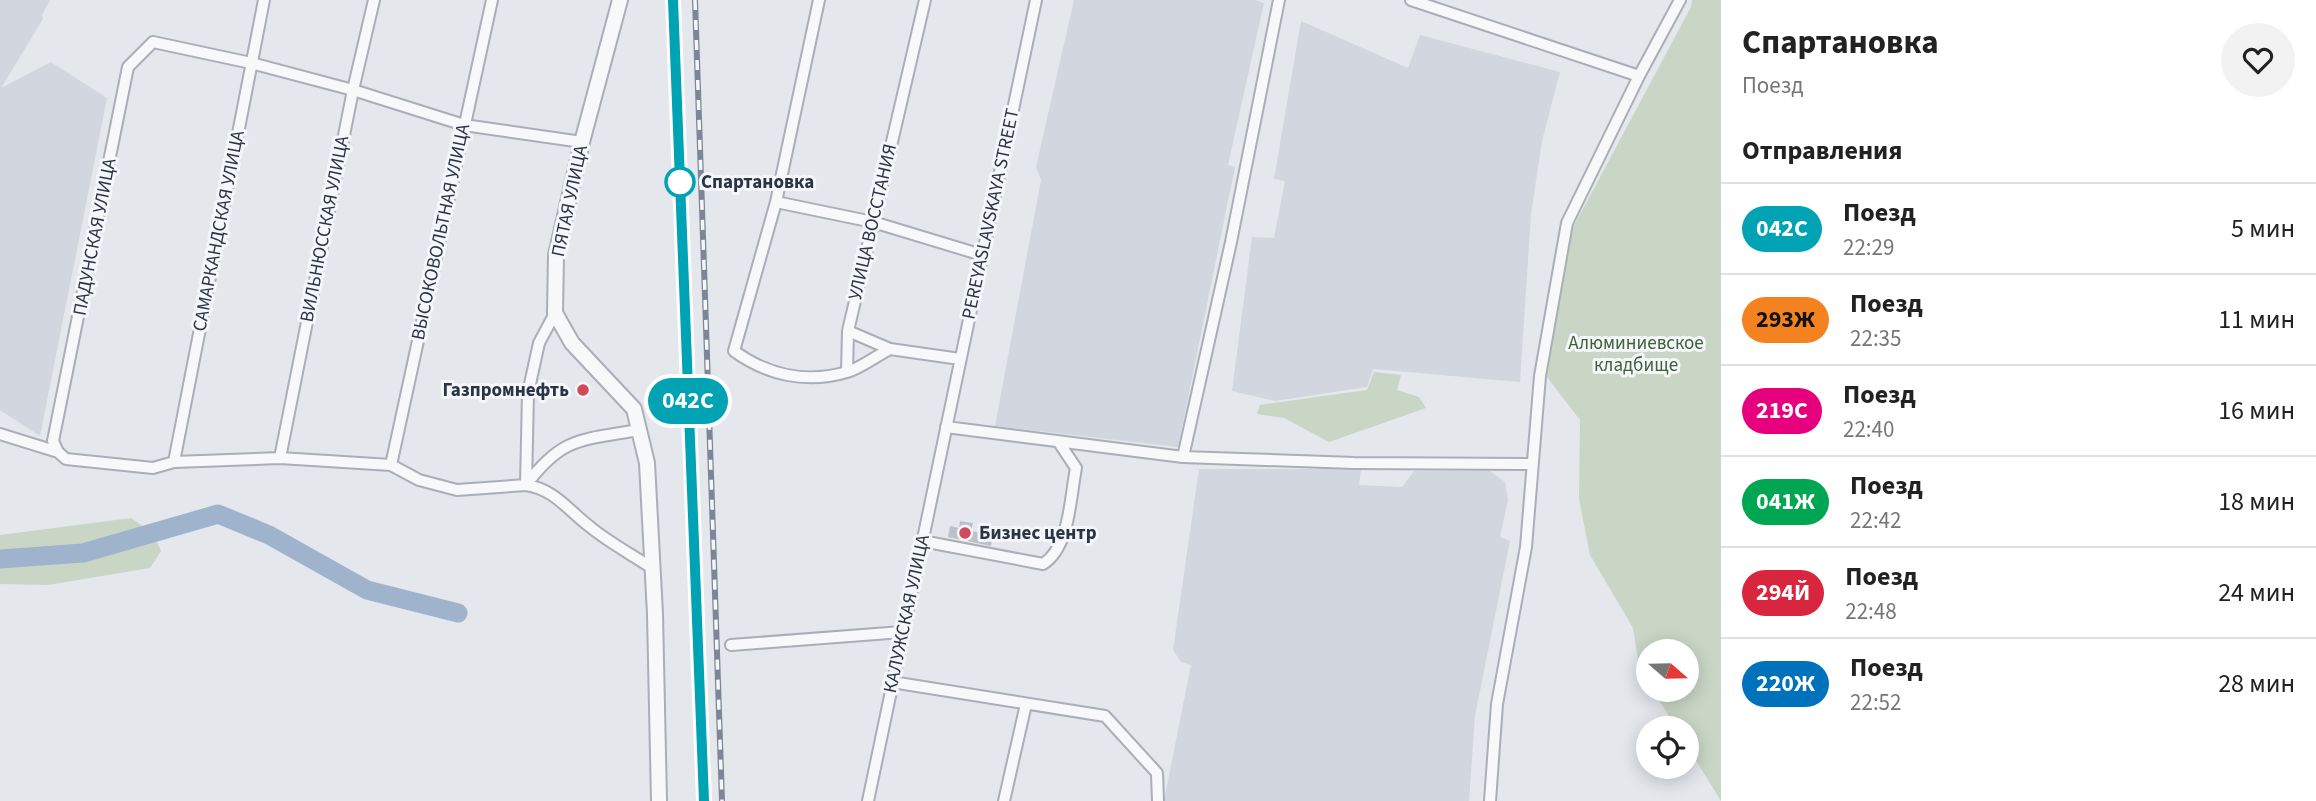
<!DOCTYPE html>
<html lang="ru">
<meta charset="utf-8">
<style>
:root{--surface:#fff;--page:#f2f2f2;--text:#222;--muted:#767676;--line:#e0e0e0}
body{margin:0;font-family:"Source Sans 3",sans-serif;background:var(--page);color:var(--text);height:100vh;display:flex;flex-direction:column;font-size:26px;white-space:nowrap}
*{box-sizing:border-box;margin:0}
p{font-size:23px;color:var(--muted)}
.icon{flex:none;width:38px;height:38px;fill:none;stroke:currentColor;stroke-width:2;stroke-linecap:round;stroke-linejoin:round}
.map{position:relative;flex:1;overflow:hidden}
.side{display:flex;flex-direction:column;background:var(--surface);width:595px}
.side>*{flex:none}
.badge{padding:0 14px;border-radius:23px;font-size:24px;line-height:46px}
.needle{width:46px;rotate:110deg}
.fabs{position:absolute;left:1636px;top:639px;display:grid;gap:14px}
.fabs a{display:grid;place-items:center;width:63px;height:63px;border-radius:50%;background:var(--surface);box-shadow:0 4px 18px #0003;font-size:35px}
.map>.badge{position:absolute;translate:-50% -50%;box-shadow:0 0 0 4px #fff}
h2{padding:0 21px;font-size:26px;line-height:63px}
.round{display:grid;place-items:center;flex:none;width:74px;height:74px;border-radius:37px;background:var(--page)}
.overview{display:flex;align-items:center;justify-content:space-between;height:119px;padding:0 21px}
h1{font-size:33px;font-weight:700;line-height:52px}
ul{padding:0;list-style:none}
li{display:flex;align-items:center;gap:21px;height:91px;padding:0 21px;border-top:2px solid var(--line)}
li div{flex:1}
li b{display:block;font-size:26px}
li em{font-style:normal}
li .badge{min-width:77px;font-weight:700;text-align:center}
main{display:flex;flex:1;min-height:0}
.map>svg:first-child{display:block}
</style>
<main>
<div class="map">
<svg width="1721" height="801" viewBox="0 0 1721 801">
<rect width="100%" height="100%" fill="#e4e7ec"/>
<path fill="#d2d6de" d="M0,0H50L42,15L43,19L1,88L51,62L107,98L40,436L0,410Z
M1074,0H1255L1264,3L1228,165L1235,167L1178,447L995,426L1041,180L1036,167Z
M1301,21L1408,68L1420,35L1560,72L1542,141L1531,214L1520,382L1373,369L1367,387L1275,401L1232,391L1252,237L1274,238L1285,181L1274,179Z
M1199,469H1361L1359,485L1402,487L1414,471H1490L1505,482L1508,500L1500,537L1510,541L1475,716L1469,801H1164L1191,665L1181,662L1173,650Z"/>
<path fill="#c9d6c5" d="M1692,0H1721V801L1687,746V728H1676L1653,690H1687V651H1648V683L1639,667L1633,628L1590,555L1579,499L1580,420L1547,377L1569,235L1691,7Z
M1374,372L1401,375L1397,390L1419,397L1426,408L1329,442L1284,418L1257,414L1260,405L1367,390Z
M131,518L153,533L161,551L150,568L48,585L0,584V535Z"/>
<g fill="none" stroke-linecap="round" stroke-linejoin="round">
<path stroke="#9fb4cc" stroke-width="19" d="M0,559L83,553L218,514L269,535L367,590L458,613"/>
</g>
<path fill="#bbc0ca" d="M960,521L973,523L971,531L993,535L991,546L948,537L950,526L959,528Z"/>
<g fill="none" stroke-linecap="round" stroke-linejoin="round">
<defs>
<path id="minor" d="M819,0L776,202L734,351C767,375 806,384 847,372C861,368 876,356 890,349
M925,0L848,331L890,349L960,359
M1411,0L1639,76
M582,142L464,125L353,90L251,63L153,42L128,67L53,441L58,452L66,459L153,468L174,462L280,458L391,465L419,480L457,490L526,485C563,436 582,440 639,430
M776,202L873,222L982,255
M555,313L539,343L528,393L526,485C554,489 568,510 589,526C608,542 631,554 652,568
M847,372L848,331
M946,427L1183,457L1354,463L1532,464
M0,434L58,452
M1183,457L1231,242L1279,0
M280,458L353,90L374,0
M174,462L264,0
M391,465L492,0
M922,541L1043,564C1070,547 1070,498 1076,468L1058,441
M731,645L902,632
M892,682L1105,716L1157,773L1158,801
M868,801L1036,0
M1004,801L1026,704
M1490,801L1497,704L1526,547L1540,376L1567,223L1639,76L1680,0"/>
<path id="tertiary" d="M620,0L582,142L556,255L555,313L572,343L634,409L647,463L655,614L659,801"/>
</defs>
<use href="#minor" stroke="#a9aeb7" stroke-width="14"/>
<use href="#tertiary" stroke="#a9aeb7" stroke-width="18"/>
<use href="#minor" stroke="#f7f8fa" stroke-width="10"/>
<use href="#tertiary" stroke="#f7f8fa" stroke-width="14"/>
<defs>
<path id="rail" d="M673,0L704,801
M695,0L722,801"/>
</defs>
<use href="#rail" stroke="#7d8696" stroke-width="6"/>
<use href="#rail" stroke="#f4f6f9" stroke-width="3.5" stroke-dasharray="10" stroke-linecap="butt"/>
</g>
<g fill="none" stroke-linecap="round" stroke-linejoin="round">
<defs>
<path id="line" d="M673,0L704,801"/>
</defs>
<use href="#line" stroke="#fff" stroke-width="16"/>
<use href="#line" stroke="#00a3b4" stroke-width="10"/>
</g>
<circle fill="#fff" stroke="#00a3b4" stroke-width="3.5" cx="680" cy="182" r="14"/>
<g fill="#d1495b" stroke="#f4f6f9" stroke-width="2.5">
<circle cx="583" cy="390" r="7"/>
<circle cx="965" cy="533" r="7"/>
</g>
<g text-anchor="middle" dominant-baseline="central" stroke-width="6" stroke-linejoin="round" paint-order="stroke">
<g font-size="19" font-weight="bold" fill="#2b3445" stroke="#f4f6f9" text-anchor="start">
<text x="701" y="182">Спартановка</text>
</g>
<g font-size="19" fill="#2b3445" stroke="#f4f6f9">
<text transform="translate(570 201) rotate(-78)">ПЯТАЯ УЛИЦА</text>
<text transform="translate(991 214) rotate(-78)">PEREYASLAVSKAYA STREET</text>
<text transform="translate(873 222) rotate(-77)">УЛИЦА ВОССТАНИЯ</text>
<text transform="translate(325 229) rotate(-79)">ВИЛЬНЮССКАЯ УЛИЦА</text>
<text transform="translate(219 231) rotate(-79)">САМАРКАНДСКАЯ УЛИЦА</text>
<text transform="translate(441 232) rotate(-78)">ВЫСОКОВОЛЬТНАЯ УЛИЦА</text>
<text transform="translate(95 237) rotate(-79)">ПАДУНСКАЯ УЛИЦА</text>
<text transform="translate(907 614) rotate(-78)">КАЛУЖСКАЯ УЛИЦА</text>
</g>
<g font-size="19" fill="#3f6138" stroke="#f4f6f9">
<text x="1636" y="343">Алюминиевское<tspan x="1636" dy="22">кладбище</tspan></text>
</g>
<g font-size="19" font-weight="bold" fill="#2b3445" stroke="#f4f6f9" text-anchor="end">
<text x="569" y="390">Газпромнефть</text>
<text x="979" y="533" text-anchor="start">Бизнес центр</text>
</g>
</g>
</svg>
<div class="fabs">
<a><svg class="needle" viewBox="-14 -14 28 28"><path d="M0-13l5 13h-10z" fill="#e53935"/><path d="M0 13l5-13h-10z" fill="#767676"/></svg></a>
<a><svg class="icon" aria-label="locate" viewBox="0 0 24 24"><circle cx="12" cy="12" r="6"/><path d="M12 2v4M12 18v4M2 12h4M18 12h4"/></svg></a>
</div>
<b class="badge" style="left:688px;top:401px;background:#00a3b4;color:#fff">042С</b>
</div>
<section class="side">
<div class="overview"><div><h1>Спартановка</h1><p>Поезд</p></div><a class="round"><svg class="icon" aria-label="heart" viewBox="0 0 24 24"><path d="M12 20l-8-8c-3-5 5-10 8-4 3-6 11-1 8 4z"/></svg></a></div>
<h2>Отправления</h2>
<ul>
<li><span class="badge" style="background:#00a3b4;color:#fff">042С</span><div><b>Поезд</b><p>22:29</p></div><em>5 мин</em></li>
<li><span class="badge" style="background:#f58220;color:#111">293Ж</span><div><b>Поезд</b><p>22:35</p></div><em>11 мин</em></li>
<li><span class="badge" style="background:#e6007e;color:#fff">219С</span><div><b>Поезд</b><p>22:40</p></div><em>16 мин</em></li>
<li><span class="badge" style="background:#00a651;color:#fff">041Ж</span><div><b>Поезд</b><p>22:42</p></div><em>18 мин</em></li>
<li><span class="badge" style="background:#d7263d;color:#fff">294Й</span><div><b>Поезд</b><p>22:48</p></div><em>24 мин</em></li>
<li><span class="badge" style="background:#0072bc;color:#fff">220Ж</span><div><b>Поезд</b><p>22:52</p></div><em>28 мин</em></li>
</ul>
</section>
</main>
